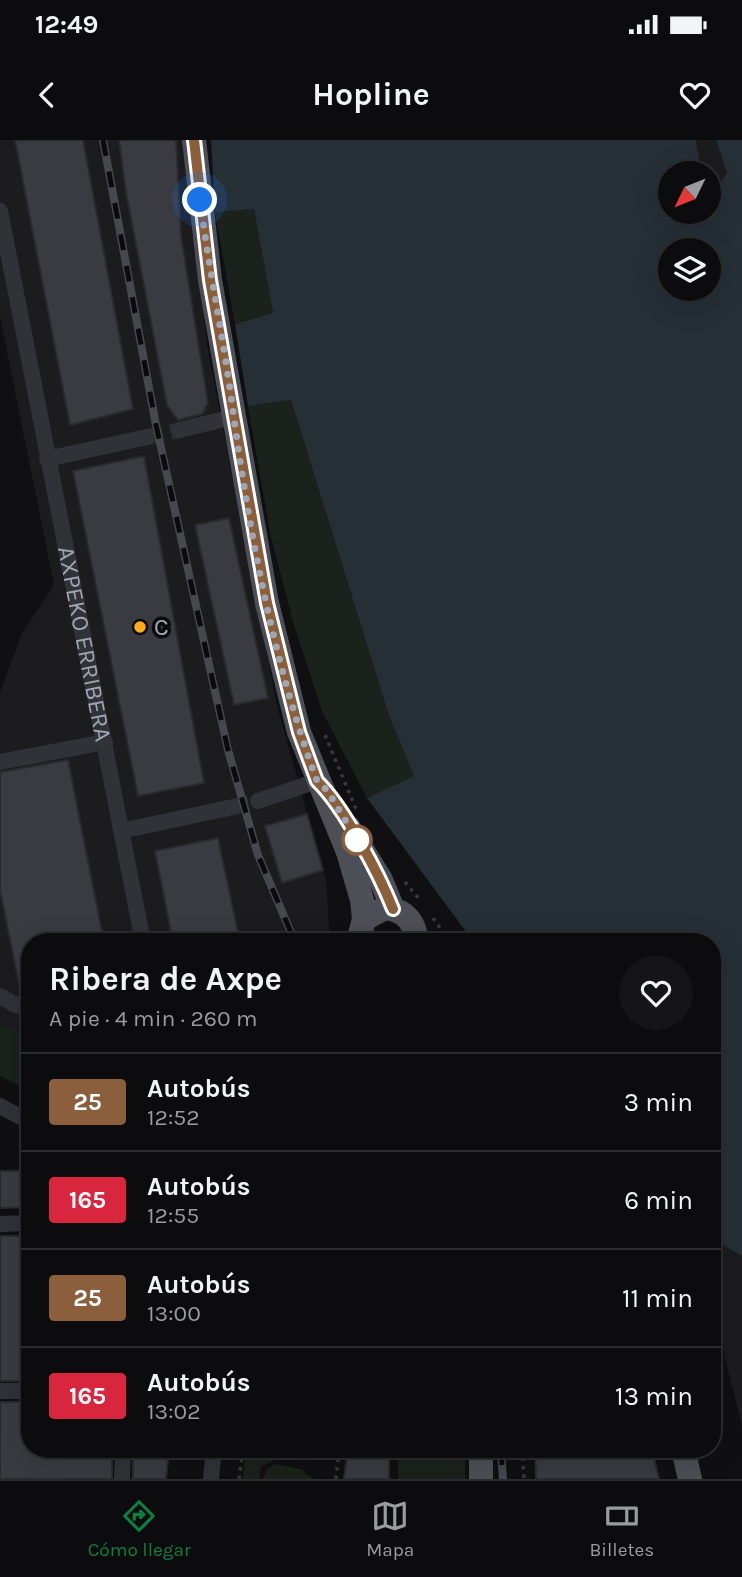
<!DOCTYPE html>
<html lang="es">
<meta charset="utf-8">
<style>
:root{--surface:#0c0c0e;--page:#151517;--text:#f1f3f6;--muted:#9a9b9e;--line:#2c2c2e;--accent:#0b8043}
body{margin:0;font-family:Karla,sans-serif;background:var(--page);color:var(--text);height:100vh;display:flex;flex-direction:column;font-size:26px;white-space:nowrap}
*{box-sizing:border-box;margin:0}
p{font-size:23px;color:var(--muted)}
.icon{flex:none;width:38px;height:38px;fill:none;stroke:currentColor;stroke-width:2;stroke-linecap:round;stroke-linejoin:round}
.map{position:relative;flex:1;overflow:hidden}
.side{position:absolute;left:21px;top:793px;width:700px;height:525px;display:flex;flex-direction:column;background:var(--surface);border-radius:28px;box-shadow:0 7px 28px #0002,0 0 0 2px var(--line)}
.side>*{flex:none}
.badge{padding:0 14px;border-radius:5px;font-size:24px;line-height:46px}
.needle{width:46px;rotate:227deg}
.fabs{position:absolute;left:658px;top:21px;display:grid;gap:14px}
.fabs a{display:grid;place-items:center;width:63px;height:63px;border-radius:50%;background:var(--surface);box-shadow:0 7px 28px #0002,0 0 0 2px var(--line);font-size:35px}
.you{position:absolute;width:35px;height:35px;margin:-18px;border:5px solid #fff;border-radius:50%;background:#1a73e8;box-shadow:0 0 0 10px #1a73e833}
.map>.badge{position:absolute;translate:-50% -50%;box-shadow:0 0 0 4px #fff}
.round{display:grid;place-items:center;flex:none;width:74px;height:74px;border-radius:37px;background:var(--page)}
.overview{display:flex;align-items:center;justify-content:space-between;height:119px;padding:0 28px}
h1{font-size:33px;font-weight:700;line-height:52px}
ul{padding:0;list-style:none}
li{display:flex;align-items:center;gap:21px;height:98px;padding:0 28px;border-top:2px solid var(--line)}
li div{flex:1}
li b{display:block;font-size:26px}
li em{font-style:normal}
li .badge{min-width:77px;font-weight:700;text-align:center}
.status{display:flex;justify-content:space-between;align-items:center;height:49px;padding:0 35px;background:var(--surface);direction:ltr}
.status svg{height:19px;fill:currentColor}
header{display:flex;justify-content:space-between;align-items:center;height:91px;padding:0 28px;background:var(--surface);font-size:32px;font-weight:700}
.dock{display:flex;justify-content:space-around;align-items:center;height:98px;border-top:2px solid var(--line);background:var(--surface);font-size:19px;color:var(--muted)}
.dock a{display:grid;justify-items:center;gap:4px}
.dock .current{color:var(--accent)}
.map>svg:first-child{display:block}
</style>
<div class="status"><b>12:49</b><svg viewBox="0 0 49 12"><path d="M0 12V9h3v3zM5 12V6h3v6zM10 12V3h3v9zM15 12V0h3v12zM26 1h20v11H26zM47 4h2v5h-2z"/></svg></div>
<header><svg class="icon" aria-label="back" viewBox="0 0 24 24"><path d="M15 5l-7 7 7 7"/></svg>Hopline<svg class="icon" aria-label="heart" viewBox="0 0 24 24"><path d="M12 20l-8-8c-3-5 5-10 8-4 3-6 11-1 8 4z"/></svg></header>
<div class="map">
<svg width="742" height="1339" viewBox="0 0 742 1339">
<rect width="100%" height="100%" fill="#101012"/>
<path fill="#1c1c1f" d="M0,0H184L207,205L277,566L326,741L330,801L30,802V887L10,889L0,884V552L22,493L54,445L0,176Z
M696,0H716L727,33L720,43L709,41V33H701Z
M712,1099L742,1116V1286L712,1165Z"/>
<path fill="#1a221b" d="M254,68L273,173L235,184L215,72Z
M291,260L389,576L414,636L367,658L322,571L294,485L271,397L248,266Z
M0,884L10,889L30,887V951L0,936Z
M246,1309H276L275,1320L261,1327L259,1339H243Z
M293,1309H324V1310L317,1318L304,1321L292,1318Z
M398,1309H465V1339H398Z
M274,1324L300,1329L313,1339H263L267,1329Z"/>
<path fill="#262f36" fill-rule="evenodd" d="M211,0H696L701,33H670V72H709V41L720,43L727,33L716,0H742V1116L712,1099V802L473,801L367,658L414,636L389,576L291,260L248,266L235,184L273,173L254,69L215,72ZM670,110H709V149H670Z"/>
<path fill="#3a3b40" stroke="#2a2a2e" stroke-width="2" d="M15,0H83L133,269L70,285Z
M119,0H176L181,96L208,263L202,274L178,280L167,265L126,52Z
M144,316L204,643L138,656L73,331Z
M229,378L268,558L234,565L195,385Z
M68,620L104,802H30V853L21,854L0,750V632Z
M307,674L323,730L282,743L265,686Z
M218,698L240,802H173L155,711Z
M0,1031H30V1067L0,1068Z
M0,1096H30V1241H0Z
M0,1262H30V1309H112V1339H0Z
M133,1309H169L166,1339H133Z
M348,1309H389V1339H344Z
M535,1309H652L659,1339H536Z"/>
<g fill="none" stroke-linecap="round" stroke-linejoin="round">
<path stroke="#2d2e32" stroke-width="16" stroke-dasharray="16 8" stroke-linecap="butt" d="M147,297L180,290
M233,667L258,661"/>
<path stroke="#37393e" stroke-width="3.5" stroke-dasharray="3.5 5" stroke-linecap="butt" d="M325,595L356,669
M405,742L420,760
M433,778L450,802
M522,1309L524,1339
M239,1339L243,1309
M336,1339L339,1309"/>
<g stroke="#313237" stroke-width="16">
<path id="s1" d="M0,71L143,802"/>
<path d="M180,290L233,277"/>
<path d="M47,319L147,297"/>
<path d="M0,622L105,602"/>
<path d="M258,661L317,641"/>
<path d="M121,691L233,667"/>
<path d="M0,856L16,865L30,863"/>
<path d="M0,966L30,982"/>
<path d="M0,1084L30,1083"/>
<path d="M0,1251H30"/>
<path d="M122,1339L123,1309"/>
<path d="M211,1339L214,1309"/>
</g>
<path stroke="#4d4f56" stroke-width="24" d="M194,0L210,140L267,463L299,592L348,712L362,760L364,779
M349,688L381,740L393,769
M358,802L364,779L385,768C405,770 416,782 416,802
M481,1309V1339
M683,1309L690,1339"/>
<defs>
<path id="rail" d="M103,0L156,285L228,610L258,715L295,802
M501,1309L503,1339"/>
</defs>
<use href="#rail" stroke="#46484e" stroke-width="8"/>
<use href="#rail" stroke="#0b0b0d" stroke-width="5" stroke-dasharray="16" stroke-linecap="butt"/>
</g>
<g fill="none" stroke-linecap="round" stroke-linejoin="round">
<defs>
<path id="line" d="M194,0L210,140L267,463L299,592L317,641C344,667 379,734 393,769"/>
</defs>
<use href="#line" stroke="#fff" stroke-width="16"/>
<use href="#line" stroke="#8b5e3c" stroke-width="10"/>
<path stroke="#a0a7b4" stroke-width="7" stroke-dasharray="0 12.6" d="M200,60C209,129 223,196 232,264C249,391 273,521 317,641L327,650L357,700"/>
</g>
<circle fill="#feab1c" stroke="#0b0b0d" stroke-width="2.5" cx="140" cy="487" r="7"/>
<circle fill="#fff" stroke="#8b5e3c" stroke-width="3.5" cx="357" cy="700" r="14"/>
<g text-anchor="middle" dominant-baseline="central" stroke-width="7" stroke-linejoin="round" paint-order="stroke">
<g font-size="24" fill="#a0a7b4" stroke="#0b0b0d" text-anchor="start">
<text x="154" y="487">C</text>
</g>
<g font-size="24" fill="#a0a7b4" stroke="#0b0b0d">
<text stroke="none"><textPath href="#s1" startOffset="441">AXPEKO ERRIBERA</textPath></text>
</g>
</g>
</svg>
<div class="fabs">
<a><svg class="needle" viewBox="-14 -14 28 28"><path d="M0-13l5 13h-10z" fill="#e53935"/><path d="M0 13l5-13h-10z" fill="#9a9b9e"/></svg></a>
<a><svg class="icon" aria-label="layers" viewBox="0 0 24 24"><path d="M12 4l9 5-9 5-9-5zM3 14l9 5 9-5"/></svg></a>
</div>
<div class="you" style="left:200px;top:60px"></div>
<section class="side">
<div class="overview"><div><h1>Ribera de Axpe</h1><p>A pie · 4 min · 260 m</p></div><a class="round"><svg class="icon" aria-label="heart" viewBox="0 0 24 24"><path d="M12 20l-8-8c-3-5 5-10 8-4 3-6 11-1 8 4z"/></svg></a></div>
<ul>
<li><span class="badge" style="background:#8b5e3c;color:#fff">25</span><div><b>Autobús</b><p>12:52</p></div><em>3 min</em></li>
<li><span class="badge" style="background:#d7263d;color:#fff">165</span><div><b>Autobús</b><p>12:55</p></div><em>6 min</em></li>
<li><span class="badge" style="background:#8b5e3c;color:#fff">25</span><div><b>Autobús</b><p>13:00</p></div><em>11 min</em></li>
<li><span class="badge" style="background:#d7263d;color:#fff">165</span><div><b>Autobús</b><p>13:02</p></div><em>13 min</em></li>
</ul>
</section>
</div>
<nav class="dock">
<a class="current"><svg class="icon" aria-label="directions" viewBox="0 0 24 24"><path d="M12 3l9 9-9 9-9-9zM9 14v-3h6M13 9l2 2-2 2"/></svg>Cómo llegar</a>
<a><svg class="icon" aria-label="map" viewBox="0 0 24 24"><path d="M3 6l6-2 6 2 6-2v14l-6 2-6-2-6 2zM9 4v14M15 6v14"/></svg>Mapa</a>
<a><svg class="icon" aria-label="tickets" viewBox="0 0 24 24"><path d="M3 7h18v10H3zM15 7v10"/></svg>Billetes</a>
</nav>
